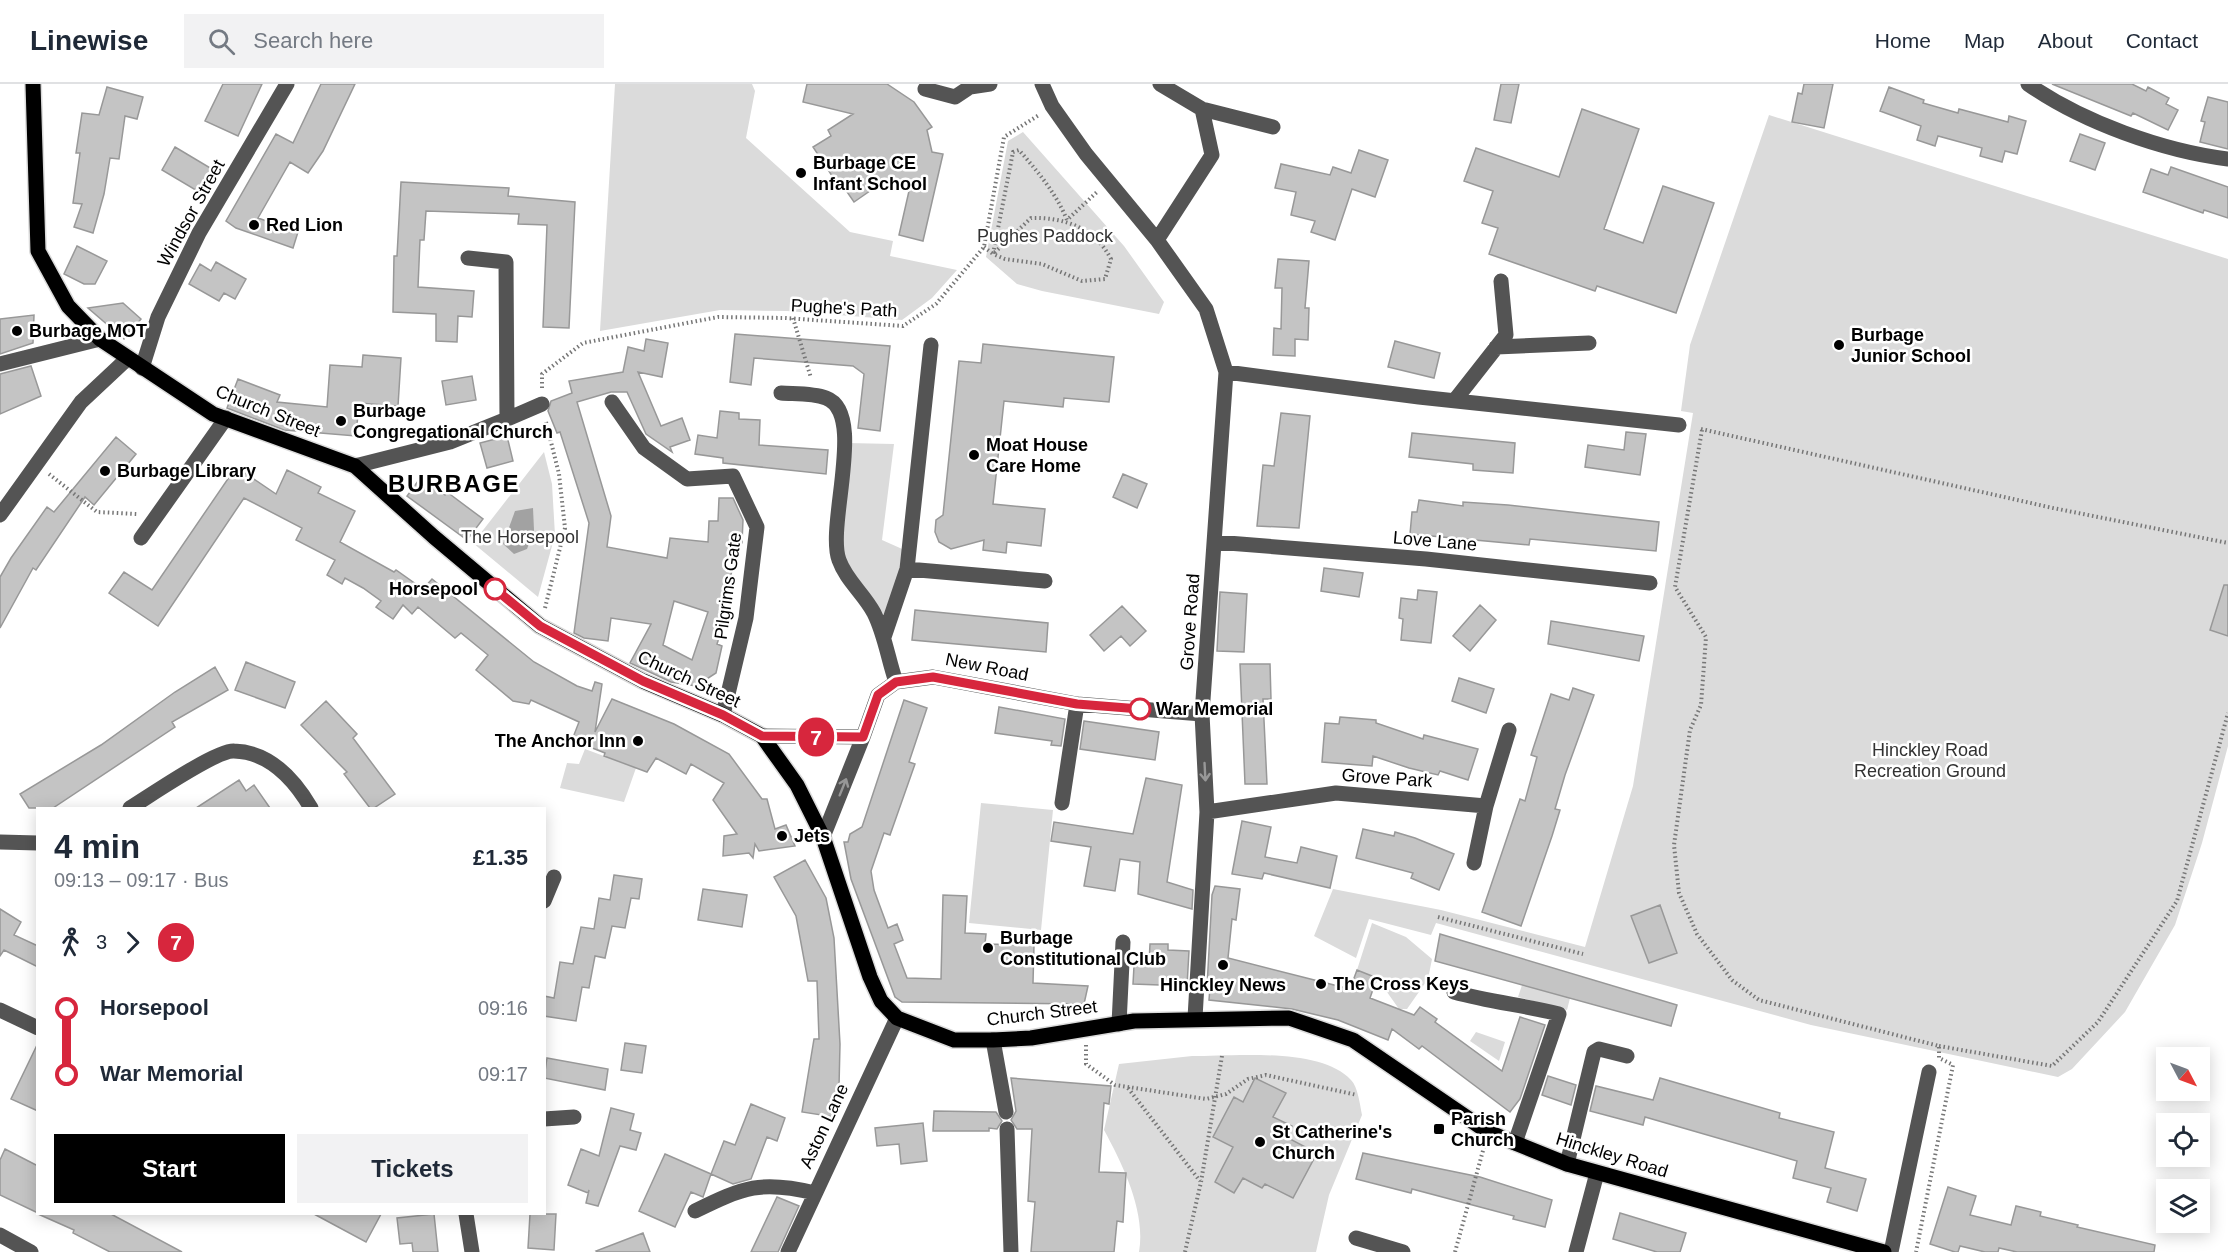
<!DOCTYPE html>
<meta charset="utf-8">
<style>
:root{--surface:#fff;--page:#f2f2f3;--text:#1f2937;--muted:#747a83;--line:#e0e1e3;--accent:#000}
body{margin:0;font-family:Helvetica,sans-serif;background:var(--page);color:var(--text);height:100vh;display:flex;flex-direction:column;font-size:22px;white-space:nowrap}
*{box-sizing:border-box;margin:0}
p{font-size:20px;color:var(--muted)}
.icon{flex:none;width:33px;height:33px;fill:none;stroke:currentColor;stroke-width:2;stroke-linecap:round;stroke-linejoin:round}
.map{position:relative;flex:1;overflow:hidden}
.side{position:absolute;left:36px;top:723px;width:510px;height:408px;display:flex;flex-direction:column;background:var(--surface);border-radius:0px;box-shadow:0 3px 15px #0003}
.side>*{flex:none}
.badge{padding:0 12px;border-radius:20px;font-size:21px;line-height:39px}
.needle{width:39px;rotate:131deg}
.fabs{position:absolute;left:2156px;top:963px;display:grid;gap:12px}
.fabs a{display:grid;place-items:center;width:54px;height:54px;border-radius:0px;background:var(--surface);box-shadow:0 3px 15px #0003;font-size:30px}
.map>.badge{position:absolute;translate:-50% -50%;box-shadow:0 0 0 3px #fff}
.legs{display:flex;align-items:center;gap:9px;height:66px;padding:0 18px;font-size:20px}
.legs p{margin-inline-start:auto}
.head{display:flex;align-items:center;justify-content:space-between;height:102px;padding:0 18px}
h1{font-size:33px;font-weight:800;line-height:45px}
.cta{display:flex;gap:12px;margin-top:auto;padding:12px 18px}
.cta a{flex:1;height:69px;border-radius:0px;background:var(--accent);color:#fff;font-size:24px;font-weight:800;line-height:69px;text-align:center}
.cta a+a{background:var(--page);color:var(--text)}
ul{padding:0 18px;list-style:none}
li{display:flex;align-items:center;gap:21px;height:66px;font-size:22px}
li i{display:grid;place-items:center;width:9px;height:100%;margin:0 8px;background:currentColor}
li i::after{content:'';width:15px;height:15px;margin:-8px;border:4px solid;border-radius:50%;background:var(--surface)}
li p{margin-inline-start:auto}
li:first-child i{background:linear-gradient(#0000 50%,currentColor 0)}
li:last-child i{background:linear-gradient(currentColor 50%,#0000 0)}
header{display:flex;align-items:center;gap:36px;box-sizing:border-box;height:84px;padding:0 30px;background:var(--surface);border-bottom:2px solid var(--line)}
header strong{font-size:28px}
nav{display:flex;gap:33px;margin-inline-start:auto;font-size:21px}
.search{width:420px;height:54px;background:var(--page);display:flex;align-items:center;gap:15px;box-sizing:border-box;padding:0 21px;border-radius:0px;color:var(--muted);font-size:22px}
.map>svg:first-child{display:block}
</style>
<header>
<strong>Linewise</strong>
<div class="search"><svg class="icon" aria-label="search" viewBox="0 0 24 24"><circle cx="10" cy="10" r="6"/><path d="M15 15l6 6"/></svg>Search here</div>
<nav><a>Home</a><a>Map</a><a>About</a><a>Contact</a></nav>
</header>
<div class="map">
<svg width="2228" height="1168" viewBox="0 0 2228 1168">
<rect width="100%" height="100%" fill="#fff"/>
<path fill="#dbdbdb" d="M615,0H752L755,7L746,54L850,148L893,157L890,172L957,186L932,214L902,236L787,227L720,226L600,247Z
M1769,31L2228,175V662L2202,759L2175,841L2125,928L2072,985L2058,993L1811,941L1436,839L1431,851L1369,835L1356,874L1314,852L1333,805L1441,826L1585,863L1633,702L1693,329L1681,327L1690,261Z
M1023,48L1124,162L1164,218L1159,230L1042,207L1017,200L986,173L1008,57Z
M847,359L894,360L882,456L909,468L887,543L839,475Z
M544,368L552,400L555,451L538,513L473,459Z
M585,665L636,684L624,718L560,704L567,679L579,680Z
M981,719L1053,726L1041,846L969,839Z
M1372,839L1406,853L1432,875L1428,895L1407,925H1399L1377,894L1357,886Z
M1522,901L1570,914L1567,926L1518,913Z
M1476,948L1505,958L1499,977L1470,957Z
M1192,972C1233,972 1321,963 1351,996C1358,1003 1360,1021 1362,1031L1329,1111L1316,1168H1139C1146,1128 1123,1081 1104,1046L1119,980Z"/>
<path fill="#a2a2a2" d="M533,424L534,446L527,465L514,470L503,460L515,427Z"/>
<path fill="#c4c4c4" stroke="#989898" stroke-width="1.5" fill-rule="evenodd" d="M223,0H262L238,52L205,37Z
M321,0H355L323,67L308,89L290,78L258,134L298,148L293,164L236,144L226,137L276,50L293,59Z
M807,0H887L914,18L932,43L927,46L932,68L943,70L923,157L899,151L909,107L880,100L854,118L843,102L840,104L813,63L831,52L828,46L853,30L803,18Z
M1501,0H1519L1511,39L1494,36Z
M1804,0H1833L1824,44L1792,38L1798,9L1802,10Z
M2052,0H2132L2146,7L2148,3L2169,14L2166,20L2178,26L2168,46L2133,29L2131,32Z
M107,3L143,13L137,35L125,32L119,75L110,74L104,110L93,149L74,143L82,120L73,119L80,69H76L82,29L99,31Z
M1889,3L1924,16L1923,19L1958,29L1959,25L2008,38L2009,32L2026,37L2017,70L2005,67L2002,78L1980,72L1982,64L1938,52L1935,62L1917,56L1921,42L1880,27Z
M2208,13L2228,18V65L2200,58L2205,38L2201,37Z
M1582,25L1639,45L1604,145L1643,159L1663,102L1714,119L1676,229L1597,202L1595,207L1489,170L1498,144L1482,139L1493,107L1464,97L1476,64L1559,93Z
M2080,50L2105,59L2095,86L2070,77Z
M175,63L212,85L199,108L162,86Z
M1359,66L1388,76L1375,113L1352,105L1335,156L1311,148L1315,137L1291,131L1296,108L1275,104L1281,80L1330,91L1333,83L1351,89Z
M2171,83L2228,103V134L2204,126L2203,129L2143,108L2151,85L2168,91Z
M401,98L509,104L508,112L575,118L569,244L543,243L547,141L518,140L519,130L426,127L424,156H420L418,203L474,207L472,233L458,232L457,258L436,257V230L393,228L394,172H397Z
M77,162L107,177L95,200H84L64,190Z
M1278,175L1309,177L1305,224H1309L1308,256L1295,255V272L1273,271L1274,244L1281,245L1282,204H1275Z
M216,178L246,195L235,215L224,209L219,217L189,200L200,180L211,187Z
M123,219L141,235L124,255L88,224Z
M34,231L33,259L0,270V235Z
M735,250L890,262L880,347L858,344L864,290L853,282L754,274L751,301L730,298Z
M646,255L668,259L662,293L638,288L661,342L682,334L690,356L670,363L672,368L646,350L627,308H611L577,318L611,432L607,463L667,474L670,454L708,458L709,437H718L719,414H733L743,436L742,459H735L728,517L731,518L717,560L722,562L716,589L696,602L671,598L630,579L651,540L611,534L608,557L584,554L574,549L589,439L560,348L557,349L548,327L551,317L572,309L569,297L623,288L628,263L644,267ZM674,517L708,528L692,576L663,561Z
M1395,257L1440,269L1434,294L1388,283Z
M983,260L1114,273L1109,318L1064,314L1063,323L1004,317L993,420L1045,425L1041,462L1007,458L1006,469L983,466L984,456L951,465L939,458L935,448L936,436L943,431L959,277L981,279Z
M363,271L401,274L398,322L359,319L356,352L284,346L227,324L238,295L280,311L277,318L327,323L330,281L362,283Z
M31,282L41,312L0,330V290Z
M472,292L476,316L446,321L442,297Z
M720,327L739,329V335L760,336L759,361L828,366L826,390L723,379V374L695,370L698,351L717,354Z
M1281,329L1310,332L1299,444L1257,442L1263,381L1274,382Z
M1626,348L1646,350L1640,391L1585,383L1588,361L1624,366Z
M1412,349L1515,359L1513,389L1473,386V380L1409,373Z
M507,352L513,377L487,384L480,359Z
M116,353L136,370L94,421L85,413L36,486L33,484L0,544V493L11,474L47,423L54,428Z
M236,383L276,410L287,386L321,403L318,409L355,427L340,458L394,488L396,486L423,505L432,495L534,578L577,602L592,607L595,598L602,600L595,648L612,615L674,640L729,670L762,715H767L775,745L786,741L795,762L759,767L755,760L753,774L749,769L723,772L724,752L737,750L713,716L724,699L691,680L686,690L656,674L647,688L604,672L605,669L572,656L579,638L531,616L529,620L513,617L476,586L488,571L461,549L455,554L418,523L412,530L403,521L393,535L376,523L381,517L363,504L345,494L342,500L327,491L335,476L296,456L302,444L244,414L158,542L109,509L124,488L152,506Z
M1123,390L1147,400L1137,424L1113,413Z
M421,393L445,411L447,408L483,435L467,456L407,412Z
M1419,416L1463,422V418L1508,421L1659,438L1656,467L1530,455L1529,461L1410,450L1412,428H1417Z
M1324,484L1363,489L1359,513L1321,507Z
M2224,501H2228V552L2210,546Z
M1418,506L1437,508L1431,559L1401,556L1403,535L1399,534L1401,514L1417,516Z
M1220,508L1247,510L1244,568L1217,567Z
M1480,521L1496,536L1470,567L1453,552Z
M1122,522L1146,547L1130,562L1121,552L1104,567L1090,551Z
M915,526L1048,539L1046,568L912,556Z
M1551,537L1644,552L1639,577L1548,560Z
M246,578L295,598L285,624L235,606Z
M1240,580H1270L1271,615H1263L1267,700H1245Z
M215,583L228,606L172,638L175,643L53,724H29L20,710L101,661L175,608Z
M1459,594L1494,605L1486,629L1452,617Z
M1573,604L1594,611L1565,691L1555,725L1560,726L1552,752L1521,842L1482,828L1520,715L1525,717L1537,673L1531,671L1551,610L1569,616Z
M904,616L927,624L909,678L915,680L890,751L884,749L871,787L874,806L888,844L897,840L903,856L894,860L907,894L941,895L943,811L967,812L965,849L986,850L985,860L1034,861L1033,899L1088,902L1084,920L902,918L895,913L851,795L844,758H848L850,750L862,743Z
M326,617L357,650L353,654L395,710L374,724H370L344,690L347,688L301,641Z
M999,623L1065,635L1061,662L1051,661L1052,657L995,649Z
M1340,633L1376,636V639L1423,655L1424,651L1478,665L1468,696L1440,687L1438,691L1409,684L1373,672L1372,682L1322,678L1325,639L1339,640Z
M1084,637L1159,648L1155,676L1080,665Z
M1146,694L1182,701L1167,798L1193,806L1192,825L1138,810L1140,778L1120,775L1115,807L1084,802L1091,763L1051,757L1054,738L1133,750Z
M239,696L246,707L254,701L270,724H196Z
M1242,737L1271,743L1265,773L1297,779L1301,763L1337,772L1330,804L1264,789L1262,795L1232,790Z
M1363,745L1394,752L1395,748L1415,754L1454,770L1439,806L1411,794L1413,789L1356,774Z
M805,776L826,814L834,854L840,960L839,1003L834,1033L802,1028L814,955H819L817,897H808L796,832L774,793Z
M614,791L642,795L639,815L631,814L625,844L612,842L605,874L595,872L589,904L582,903L576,937L544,932V912L554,914L560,878L573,880L581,843L594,845L599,814L610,816Z
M1215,802L1240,805L1236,836L1232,835L1228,874L1350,905L1357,886L1377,894L1370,914L1414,931L1420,923L1437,935L1435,938L1502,987L1520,933L1545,941L1520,1015L1510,1028L1422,962L1419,965L1392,945L1388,956L1338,936L1292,925L1209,916L1210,903H1207L1212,811Z
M703,805L747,811L742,843L698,836Z
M1660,821L1677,869L1649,879L1631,832Z
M0,825L21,838L14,851L38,862V883L4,866L0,872Z
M1440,850L1677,921L1671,942L1435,877Z
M1150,860H1168V866L1189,867L1187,902L1133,900L1134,882L1149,879Z
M38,959V1027L11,1015Z
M625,959L646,962L642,989L621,986Z
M547,974L608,985L605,1006L544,994Z
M1548,992L1576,1001L1571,1021L1542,1011Z
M1011,994L1111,1002L1109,1020L1104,1019L1099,1088L1126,1089L1123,1138L1117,1137L1114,1168H1031L1035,1118L1028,1117L1032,1045H1017L1011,1036L1016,1027Z
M1255,994L1286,1009L1273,1033L1292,1042L1286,1053L1317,1069L1293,1114L1265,1100L1262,1104L1243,1094L1234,1109L1215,1098L1233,1063L1213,1053L1234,1013L1243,1018Z
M1660,994L1780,1029L1779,1034L1834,1048L1825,1084L1866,1095L1857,1127L1827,1118L1831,1104L1793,1094L1797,1077L1645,1033L1643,1041L1590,1027L1596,1002L1653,1016Z
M751,1020L785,1034L777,1057L767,1053L751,1095L733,1100L711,1090L724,1057L735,1061Z
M611,1024L634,1030L630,1046L641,1049L636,1066L620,1062L598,1122L586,1119L589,1106L588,1109L568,1101L581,1065L599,1072Z
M934,1027L996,1028L1002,1037L997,1045L989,1044V1047H933Z
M923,1039L927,1077L901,1080L899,1060L877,1062L875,1044Z
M5,1065L38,1082V1129L0,1111V1076Z
M1363,1069L1480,1093L1552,1116L1545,1143L1513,1135L1514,1132L1412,1105L1411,1109L1356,1095Z
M665,1070L711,1090L703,1113L691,1108L675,1143L639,1127Z
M1948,1103L1976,1112L1970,1131L2011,1141L2016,1122L2041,1128L2040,1132L2078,1141L2077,1143L2155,1161L2154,1168H2017L1999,1164L1998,1168H1985L1960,1162L1958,1168H1955L1930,1160Z
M777,1113L799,1122L778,1168H751Z
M1620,1129L1686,1149L1680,1168H1657L1613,1155Z
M38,1130H111L182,1168H110L73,1149L74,1146Z
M314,1130H381L366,1158Z
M434,1130L438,1168H413L412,1159L400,1160L397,1134Z
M530,1130H556L554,1166L528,1164Z
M643,1149L650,1168H597L596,1167Z"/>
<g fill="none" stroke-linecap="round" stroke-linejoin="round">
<defs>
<path id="major" d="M33,0L38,167L68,222L100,255L213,330L355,382L434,453L540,542L643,597L723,631L762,652L797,701L823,753L870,893L881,917L897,934L954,956H993L1031,954L1134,937L1289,934L1353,956L1488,1048L1567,1080L1884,1168"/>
</defs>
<use href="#major" stroke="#dbdbdb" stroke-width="18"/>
<path stroke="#767676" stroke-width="4" stroke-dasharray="1.5 3" stroke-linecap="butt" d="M984,163L993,170L1031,134C1064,133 1095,144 1111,175L1105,195L1082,197L1042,180L1005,175L993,170L1013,68L1019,66C1038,88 1056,109 1067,136L1097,108
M793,234L811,294
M542,304V290L583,259L718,233L785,234L903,242L936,220L984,163L1004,53L1039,31
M1701,345L2053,424L2228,459
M1702,346L1675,503L1706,553L1701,621L1690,646L1674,761L1679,809L1697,850L1732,896L1759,916L1939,962V974L1953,981L1916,1168
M49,390L97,428L137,430
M545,524L565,444L559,390L546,338
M1438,833L1583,870
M1086,961V980L1115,1001L1206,1015L1226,1010L1248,995L1266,991L1357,1011
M1939,962L2052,982L2098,938L2177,817L2228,629
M1128,1004L1200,1097
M1185,1168L1201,1098L1222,972
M1455,1168L1484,1063"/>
<path stroke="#545454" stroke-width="15" d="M1042,0L1052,22L1086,70L1157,156L1206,225L1226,288L1202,630L1207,728L1195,934
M2028,0C2082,38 2163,67 2228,75
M925,5L955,13L970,3L990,0
M1202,25L1273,43
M1157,156L1212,71L1202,25L1160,0
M1496,263L1589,259
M0,280L100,255
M142,284L158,233L199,149L287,0
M1226,288L1419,313L1679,341
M781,309C795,310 813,309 826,314C867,329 826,441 839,476C846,496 864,510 874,529C885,551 888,575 896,598
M1455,316L1506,251L1501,197
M612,318L644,364L687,395L733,392L757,443L746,534L723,631
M507,335L542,320
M355,382L450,358L507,335L506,178L468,174
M0,431L81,318L128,274
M141,454L226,334
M1215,458L1426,475L1650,499
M907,485L1045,497
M884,553L907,485L931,261
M762,652L863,653L878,611L896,598L933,593L1077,620L1202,630
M1062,719L1077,620
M130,724C148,713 216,666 234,667C270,668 294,695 311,724
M1207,728L1336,709L1486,722L1509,646
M823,753L863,653
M0,758L38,759
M1474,779L1486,722
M544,817L554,793
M1454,908C1490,918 1523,921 1559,930L1515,1059
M0,926L38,944
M1119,940L1123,858
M993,956L1006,1028
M544,1035L574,1033
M1007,1045L1011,1168
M1567,1080L1594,968L1599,965L1627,972
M695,1127C744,1103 761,1096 815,1109
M466,1130L472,1168
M0,1151L31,1168
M1356,1154L1403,1168
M788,1168L897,934
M1576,1168L1597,1089
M1891,1168L1929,988"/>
<use href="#major" stroke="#000" stroke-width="15"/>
</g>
<defs><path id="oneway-shaft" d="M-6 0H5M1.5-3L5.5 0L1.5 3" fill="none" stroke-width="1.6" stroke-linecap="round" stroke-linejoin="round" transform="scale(1.5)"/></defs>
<g stroke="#989898">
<use href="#oneway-shaft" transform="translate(1205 688) rotate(87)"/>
<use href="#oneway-shaft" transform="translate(843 703) rotate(-68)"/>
</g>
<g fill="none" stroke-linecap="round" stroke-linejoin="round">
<defs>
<path id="line-1" d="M495,505L540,542L643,597L723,631L762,652L863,653L878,611L896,598L933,593L1077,620L1140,625"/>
</defs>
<use href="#line-1" stroke="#fff" stroke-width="14"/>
<use href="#line-1" stroke="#d7263d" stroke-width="9"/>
</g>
<g fill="#000" stroke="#fff" stroke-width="2">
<circle cx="801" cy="89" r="6"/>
<circle cx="254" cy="141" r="6"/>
<circle cx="17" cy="247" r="6"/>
<circle cx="1839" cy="261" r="6"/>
<circle cx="341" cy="337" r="6"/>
<circle cx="974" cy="371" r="6"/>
<circle cx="105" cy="387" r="6"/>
<circle cx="638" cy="657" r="6"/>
<circle cx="782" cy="752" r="6"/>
<circle cx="988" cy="864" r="6"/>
<circle cx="1223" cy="881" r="6"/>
<circle cx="1321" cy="900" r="6"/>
<rect x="1433" y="1039" width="12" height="12" rx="3"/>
<circle cx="1260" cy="1058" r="6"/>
</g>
<g fill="#fff" stroke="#d7263d" stroke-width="3">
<circle cx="495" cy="505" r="10"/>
<circle cx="1140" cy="625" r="10"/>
</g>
<g text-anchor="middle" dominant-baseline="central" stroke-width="5" stroke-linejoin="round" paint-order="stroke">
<g font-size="18" font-weight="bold" fill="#000" stroke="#fff" text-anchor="start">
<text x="813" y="79">Burbage CE<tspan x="813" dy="21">Infant School</tspan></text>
<text x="266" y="141">Red Lion</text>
<text x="29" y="247">Burbage MOT</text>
<text x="1851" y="251">Burbage<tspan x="1851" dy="21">Junior School</tspan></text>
<text x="353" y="327">Burbage<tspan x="353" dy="21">Congregational Church</tspan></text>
<text x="986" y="361">Moat House<tspan x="986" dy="21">Care Home</tspan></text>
<text x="117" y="387">Burbage Library</text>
<text x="626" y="657" text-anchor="end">The Anchor Inn</text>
<text x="794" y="752">Jets</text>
<text x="1000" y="854">Burbage<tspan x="1000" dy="21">Constitutional Club</tspan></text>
<text x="1333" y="900">The Cross Keys</text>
<text x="1223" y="901" text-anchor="middle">Hinckley News</text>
<text x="1451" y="1035">Parish<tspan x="1451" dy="21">Church</tspan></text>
<text x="1272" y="1048">St Catherine's<tspan x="1272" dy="21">Church</tspan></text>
</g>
<g font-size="18" fill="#000" stroke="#fff">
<text transform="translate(191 129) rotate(-61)">Windsor Street</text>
<text transform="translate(844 224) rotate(3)">Pughe's Path</text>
<text transform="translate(268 327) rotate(22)">Church Street</text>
<text transform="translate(1435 457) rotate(5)">Love Lane</text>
<text transform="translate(728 502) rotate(-82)">Pilgrims Gate</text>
<text transform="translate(1190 538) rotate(-86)">Grove Road</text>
<text transform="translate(987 583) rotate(11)">New Road</text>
<text transform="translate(689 595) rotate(25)">Church Street</text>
<text transform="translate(1387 694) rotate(4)">Grove Park</text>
<text transform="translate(1042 929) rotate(-7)">Church Street</text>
<text transform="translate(824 1042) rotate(-65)">Aston Lane</text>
<text transform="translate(1612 1071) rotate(17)">Hinckley Road</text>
</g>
<g font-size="18" fill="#323232" stroke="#fff">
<text x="1045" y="152">Pughes Paddock</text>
<text x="520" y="453">The Horsepool</text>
<text x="1930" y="666">Hinckley Road<tspan x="1930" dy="21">Recreation Ground</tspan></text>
</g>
<g font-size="18" font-weight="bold" fill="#000" stroke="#fff" text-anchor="end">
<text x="478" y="505">Horsepool</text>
<text x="1156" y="625" text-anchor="start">War Memorial</text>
</g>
<g font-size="24" font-weight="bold" letter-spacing="1.5" fill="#000" stroke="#fff">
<text x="454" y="399">BURBAGE</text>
</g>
</g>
</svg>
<div class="fabs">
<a><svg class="needle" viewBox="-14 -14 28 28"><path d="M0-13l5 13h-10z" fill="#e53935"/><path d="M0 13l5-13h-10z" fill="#747a83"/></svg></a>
<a><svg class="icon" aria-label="locate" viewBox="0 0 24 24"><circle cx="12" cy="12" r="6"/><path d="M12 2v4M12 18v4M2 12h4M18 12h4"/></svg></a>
<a><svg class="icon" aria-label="layers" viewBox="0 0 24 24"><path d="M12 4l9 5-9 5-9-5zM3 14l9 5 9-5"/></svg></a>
</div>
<b class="badge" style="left:816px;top:653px;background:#d7263d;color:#fff">7</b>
<section class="side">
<div class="head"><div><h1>4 min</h1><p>09:13 – 09:17 · Bus</p></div><b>£1.35</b></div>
<div class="legs"><svg class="icon" aria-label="walk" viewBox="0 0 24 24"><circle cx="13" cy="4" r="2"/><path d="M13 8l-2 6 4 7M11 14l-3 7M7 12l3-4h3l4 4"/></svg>3<svg class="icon" aria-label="forward" viewBox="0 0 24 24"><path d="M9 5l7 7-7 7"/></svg><b class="badge" style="background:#d7263d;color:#fff">7</b></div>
<ul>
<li><i style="color:#d7263d"></i><b>Horsepool</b><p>09:16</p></li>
<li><i style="color:#d7263d"></i><b>War Memorial</b><p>09:17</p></li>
</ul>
<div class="cta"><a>Start</a><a>Tickets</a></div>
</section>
</div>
